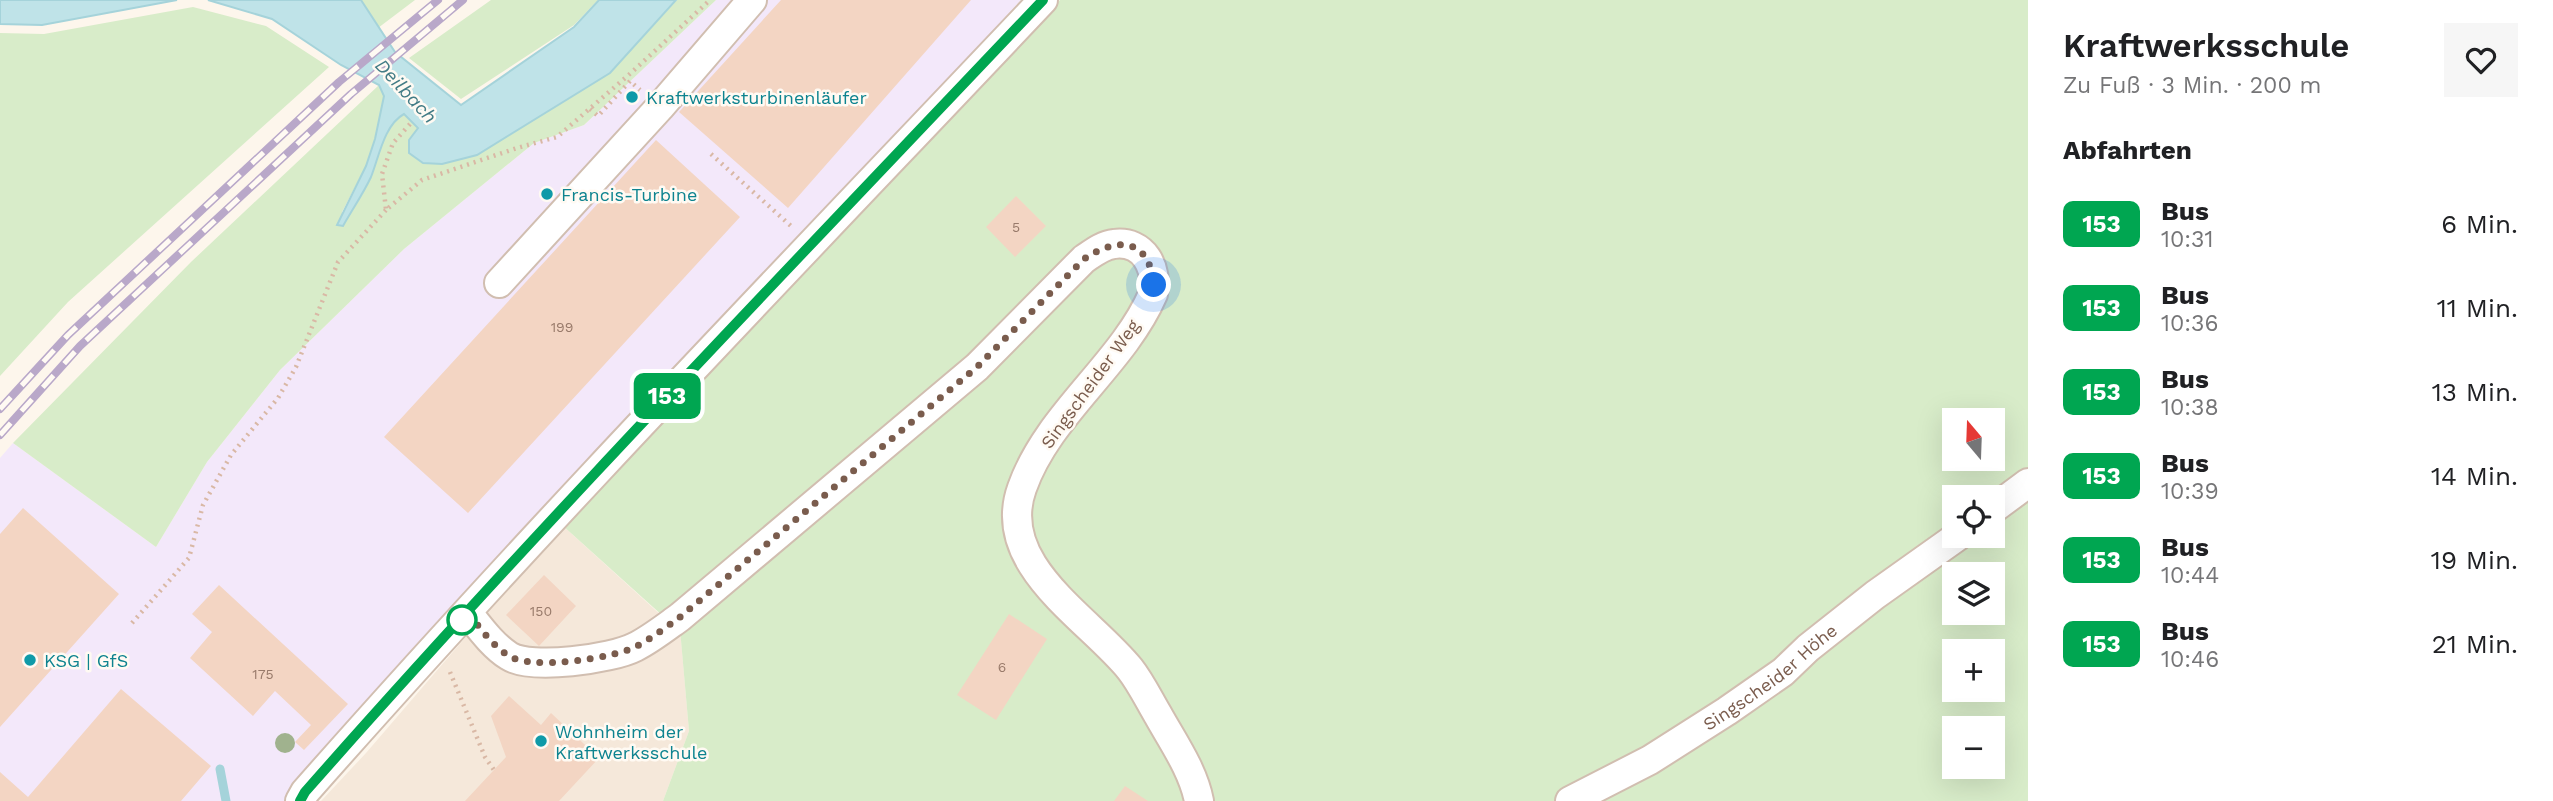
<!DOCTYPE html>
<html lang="de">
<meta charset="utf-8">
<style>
:root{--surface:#fff;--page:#f6f6f6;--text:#202124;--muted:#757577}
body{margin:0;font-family:"Work Sans",sans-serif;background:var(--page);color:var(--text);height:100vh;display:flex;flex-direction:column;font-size:26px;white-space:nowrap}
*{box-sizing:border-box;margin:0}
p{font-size:23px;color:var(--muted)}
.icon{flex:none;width:38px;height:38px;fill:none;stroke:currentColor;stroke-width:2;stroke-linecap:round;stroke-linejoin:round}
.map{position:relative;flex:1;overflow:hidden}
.drawer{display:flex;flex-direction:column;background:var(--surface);width:525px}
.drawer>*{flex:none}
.badge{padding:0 14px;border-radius:10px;font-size:24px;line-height:46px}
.needle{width:46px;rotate:341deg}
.fabs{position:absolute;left:1942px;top:408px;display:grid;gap:14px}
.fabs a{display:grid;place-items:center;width:63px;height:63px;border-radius:0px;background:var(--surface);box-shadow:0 7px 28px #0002;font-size:35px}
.you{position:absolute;width:35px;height:35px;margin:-18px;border:5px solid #fff;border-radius:50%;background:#1a73e8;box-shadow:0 0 0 10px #1a73e833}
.map>.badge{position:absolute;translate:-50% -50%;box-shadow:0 0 0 4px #fff}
h2{padding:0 35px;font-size:26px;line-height:63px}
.round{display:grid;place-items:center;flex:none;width:74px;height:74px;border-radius:0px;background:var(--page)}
.headline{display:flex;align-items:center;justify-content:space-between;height:119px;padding:0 35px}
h1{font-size:33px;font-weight:600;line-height:52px}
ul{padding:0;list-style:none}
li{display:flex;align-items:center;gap:21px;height:84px;padding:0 35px}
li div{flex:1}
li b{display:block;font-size:26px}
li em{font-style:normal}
li .badge{min-width:77px;font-weight:700;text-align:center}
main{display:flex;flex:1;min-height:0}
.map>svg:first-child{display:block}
</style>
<main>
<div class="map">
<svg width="2028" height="801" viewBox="0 0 2028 801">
<rect width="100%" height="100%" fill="#fdf6ec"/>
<path fill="#f5e8da" d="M562,525L663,617H679L689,731L663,801H321L366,753Z"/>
<path fill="#f3e8fa" d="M716,0H1021L295,801H0V458L13,443L156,547L207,462L280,370L404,249L534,143L584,125Z"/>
<path fill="#d8ecc9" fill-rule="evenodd" d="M361,0H415L378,28Z
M491,0H598L574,25L461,99L409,58Z
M677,0H716L584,125L534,143L404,249L280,370L207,462L156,547L13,443L191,262L379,85L384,96L375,139L366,166L342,212L343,226C352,210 364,194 371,177C379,157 384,126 404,113L418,128L610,73Z
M1060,0H2028V801H663L689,731L679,618L664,617L562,525L841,234ZM1955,420H1993V458H1955ZM1955,497H1993V536H1955ZM1955,574H1993V612H1955ZM1955,651H1993V690H1955ZM1955,728H1993V766H1955Z
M193,7L266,26L329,67L68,302L0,376V33L44,34Z"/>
<path fill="#bfe3e8" stroke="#a5d3da" stroke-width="2" d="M0,0H177L42,25L0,24Z
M208,0H361L395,52L461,105L574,27L599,0H676L610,73L477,155L442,164L423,163L409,153V140L418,128L404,114C384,125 379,157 371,177C363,194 352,210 343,226L337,225L366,166L375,139L384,96L379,85L341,65L272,19Z"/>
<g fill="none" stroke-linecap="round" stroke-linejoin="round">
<path stroke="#a5d3da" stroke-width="9" d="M220,769L226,801"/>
</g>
<path fill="#f3d5c3" d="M781,0H971L788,208L679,112Z
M656,140L740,217L468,513L384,437Z
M1016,196L1046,226L1015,257L986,227Z
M23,508L119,594L0,727V534Z
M544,575L576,606L539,646L506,615Z
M219,585L348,704L304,750L295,742L311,725L275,691L253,716L190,658L212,632L192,614Z
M1009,614L1047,639L996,720L957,695Z
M121,689L211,766L181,801H0V772L28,797Z
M509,696L541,725L551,713L599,758L559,801H465L506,757L491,716Z
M1125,786L1148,801H1114Z"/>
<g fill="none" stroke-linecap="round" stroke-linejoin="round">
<defs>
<g id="minor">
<path d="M499,283L660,107L752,0"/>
<path d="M1993,509L2028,483"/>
<path d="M468,613C480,628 493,646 509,656C531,670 612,659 635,647C651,639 666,627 680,617L977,367L1084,259C1093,253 1103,245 1114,244C1144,240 1158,268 1153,294C1122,365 1048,414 1022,488C994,565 1089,618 1130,669C1141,683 1149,700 1158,715C1173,742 1193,770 1199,801"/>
<path d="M300,801L305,792C544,521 795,262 1043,0"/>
<path id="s1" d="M1570,801L1650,760L1727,711L1783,672L1808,648L1875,595L1958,536"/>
</g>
</defs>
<use href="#minor" stroke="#d1beb0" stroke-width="32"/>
<path stroke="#d9b8a5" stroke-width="4.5" stroke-dasharray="2 5" stroke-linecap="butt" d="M590,109L598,116L630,81L640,90
M410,124L393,143L382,174L386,210L422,180L517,148L557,137L632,72L710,0
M711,154L791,226
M132,623L189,558L203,505L231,455L278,398L296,367L338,262L386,210
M450,672L485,757L494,770"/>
<use href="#minor" stroke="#fff" stroke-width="28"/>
<defs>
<path id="rail" d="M0,409L68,335L339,82L438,0
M0,435L80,346L351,94L463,0"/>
</defs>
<use href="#rail" stroke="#b9a8c9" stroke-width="8"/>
<use href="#rail" stroke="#fffaf3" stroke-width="5" stroke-dasharray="16" stroke-linecap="butt"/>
</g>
<circle fill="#a0b28e" cx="285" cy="743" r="10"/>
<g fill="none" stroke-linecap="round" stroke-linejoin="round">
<defs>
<path id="line" d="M300,801L305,792C544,521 795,262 1043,0"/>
</defs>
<use href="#line" stroke="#fff" stroke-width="16"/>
<use href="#line" stroke="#00a651" stroke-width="10"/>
<path stroke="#7a5c4d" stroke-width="7" stroke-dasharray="0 12.6" d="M462,620L468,613C480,628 493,646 509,656C531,670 611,659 635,647C651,639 666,627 680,617L977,367L1084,259C1118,236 1149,238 1154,285"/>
</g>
<g fill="#0f9aa8" stroke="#fffaf3" stroke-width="2.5">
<circle cx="632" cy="97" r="7"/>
<circle cx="547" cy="194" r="7"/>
<circle cx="30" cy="660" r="7"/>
<circle cx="541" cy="741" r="7"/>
</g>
<circle fill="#fff" stroke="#00a651" stroke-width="3.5" cx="462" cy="620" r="14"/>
<g text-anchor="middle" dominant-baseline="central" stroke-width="5" stroke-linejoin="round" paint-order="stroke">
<g font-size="14" fill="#987a6a">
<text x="1016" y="227">5</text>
<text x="562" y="327">199</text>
<text x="541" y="611">150</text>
<text x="1002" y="667">6</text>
<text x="263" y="674">175</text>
</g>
<g font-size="18" fill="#0d838f" stroke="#fffaf3" text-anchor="start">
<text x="646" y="97">Kraftwerksturbinenläufer</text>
<text x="561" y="194">Francis-Turbine</text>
<text x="44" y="660">KSG | GfS</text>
<text x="555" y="731">Wohnheim der<tspan x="555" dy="21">Kraftwerksschule</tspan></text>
</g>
<g font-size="18" fill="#7a5c4d" stroke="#fffaf3">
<text transform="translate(1090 384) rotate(-54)">Singscheider Weg</text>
<text stroke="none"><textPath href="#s1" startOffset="236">Singscheider Höhe</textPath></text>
</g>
<g font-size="19" font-style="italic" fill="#437c86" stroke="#fffaf3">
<text transform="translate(406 91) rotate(47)">Deilbach</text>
</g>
</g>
</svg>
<div class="fabs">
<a><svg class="needle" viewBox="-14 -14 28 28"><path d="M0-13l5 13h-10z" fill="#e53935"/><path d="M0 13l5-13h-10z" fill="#757577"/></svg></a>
<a><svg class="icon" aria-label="locate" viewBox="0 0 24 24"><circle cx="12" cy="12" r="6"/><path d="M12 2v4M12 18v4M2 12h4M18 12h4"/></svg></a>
<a><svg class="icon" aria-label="layers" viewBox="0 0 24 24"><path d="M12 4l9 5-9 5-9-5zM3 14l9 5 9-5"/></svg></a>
<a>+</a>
<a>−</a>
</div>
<div class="you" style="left:1154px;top:285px"></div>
<b class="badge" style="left:667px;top:396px;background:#00a651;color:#fff">153</b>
</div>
<section class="drawer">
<div class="headline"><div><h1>Kraftwerksschule</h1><p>Zu Fuß · 3 Min. · 200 m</p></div><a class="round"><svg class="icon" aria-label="heart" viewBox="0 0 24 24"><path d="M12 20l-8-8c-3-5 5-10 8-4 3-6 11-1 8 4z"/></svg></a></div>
<h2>Abfahrten</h2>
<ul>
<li><span class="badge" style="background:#00a651;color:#fff">153</span><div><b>Bus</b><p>10:31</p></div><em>6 Min.</em></li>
<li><span class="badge" style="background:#00a651;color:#fff">153</span><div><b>Bus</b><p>10:36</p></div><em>11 Min.</em></li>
<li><span class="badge" style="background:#00a651;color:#fff">153</span><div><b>Bus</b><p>10:38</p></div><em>13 Min.</em></li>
<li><span class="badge" style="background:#00a651;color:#fff">153</span><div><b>Bus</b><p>10:39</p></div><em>14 Min.</em></li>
<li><span class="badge" style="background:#00a651;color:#fff">153</span><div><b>Bus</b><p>10:44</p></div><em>19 Min.</em></li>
<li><span class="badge" style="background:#00a651;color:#fff">153</span><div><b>Bus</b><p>10:46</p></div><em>21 Min.</em></li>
</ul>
</section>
</main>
